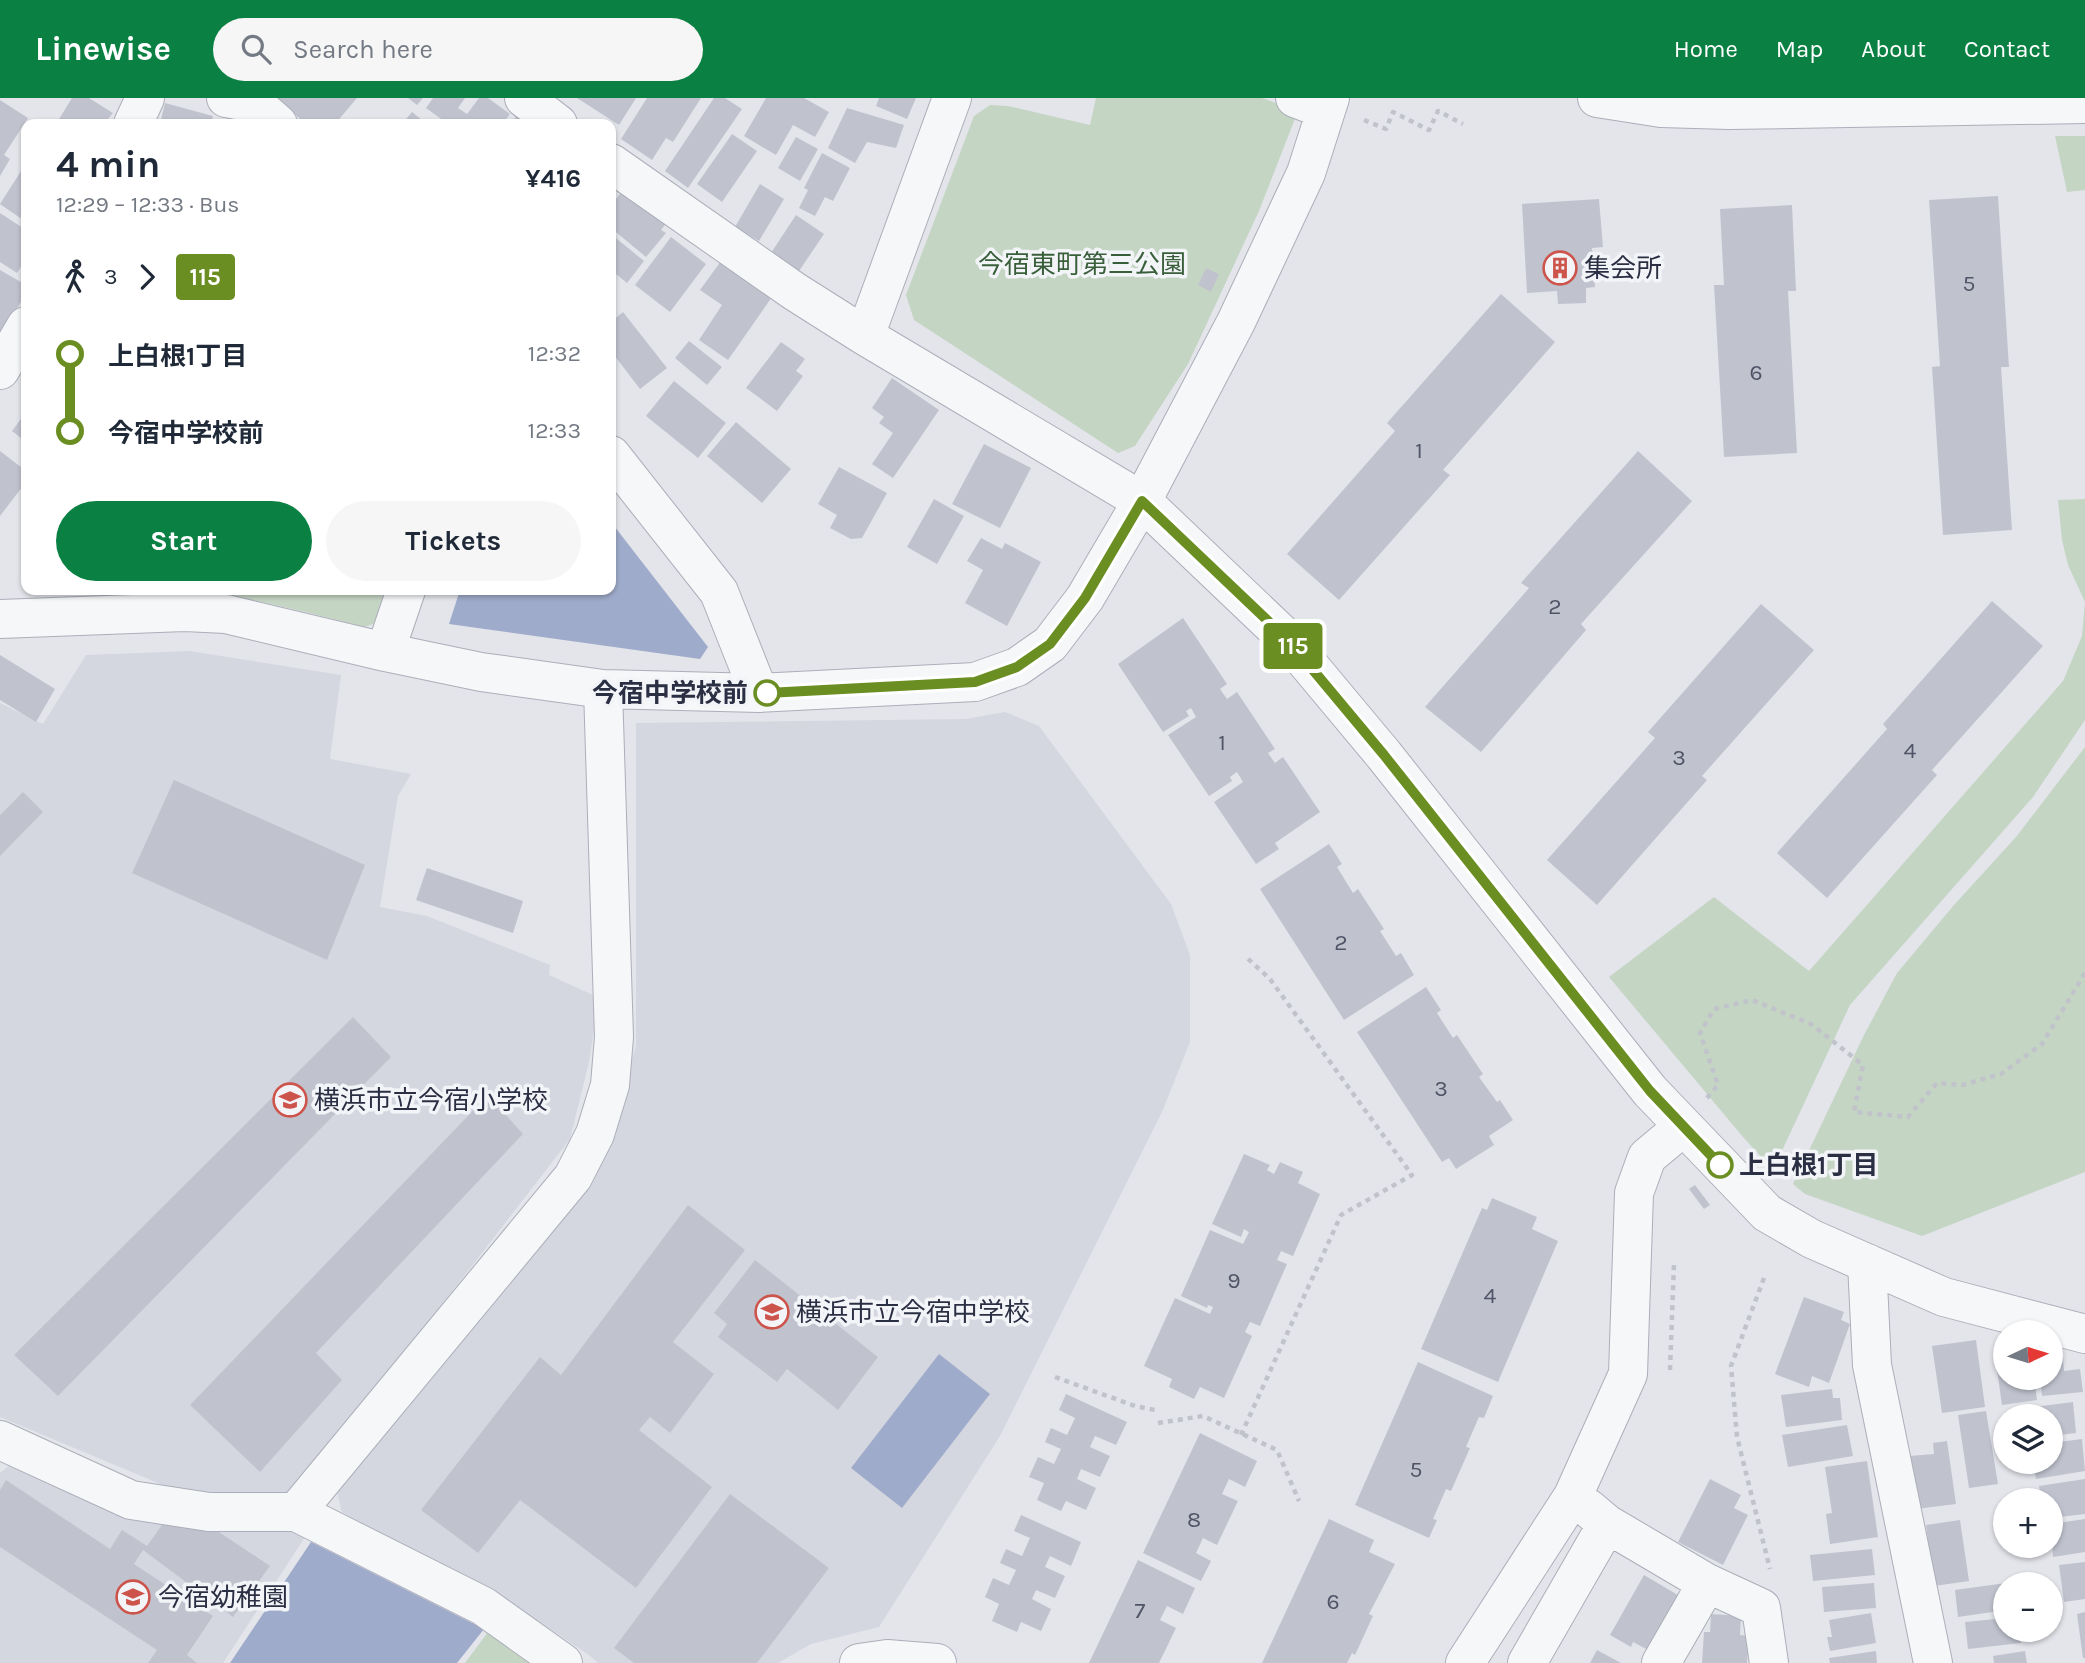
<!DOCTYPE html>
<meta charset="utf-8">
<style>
:root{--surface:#fff;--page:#f6f6f7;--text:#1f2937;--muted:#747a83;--accent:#0b8043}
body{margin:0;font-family:Karla,"Noto Sans JP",sans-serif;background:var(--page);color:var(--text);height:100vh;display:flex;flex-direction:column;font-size:26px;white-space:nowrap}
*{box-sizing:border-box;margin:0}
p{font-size:23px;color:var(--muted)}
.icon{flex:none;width:38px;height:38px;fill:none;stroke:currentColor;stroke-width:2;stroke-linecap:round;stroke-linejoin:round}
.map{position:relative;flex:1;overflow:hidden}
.details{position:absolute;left:21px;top:21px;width:595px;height:476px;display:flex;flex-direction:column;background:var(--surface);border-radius:14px;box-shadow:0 2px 5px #0004}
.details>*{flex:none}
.badge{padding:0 14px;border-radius:5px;font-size:24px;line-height:46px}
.needle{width:46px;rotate:86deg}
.fabs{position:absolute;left:1993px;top:1222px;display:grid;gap:14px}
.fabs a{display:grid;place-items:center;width:70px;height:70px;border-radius:50%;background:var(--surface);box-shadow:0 2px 5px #0004;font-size:35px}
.map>.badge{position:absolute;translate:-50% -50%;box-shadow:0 0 0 4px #fff}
.legs{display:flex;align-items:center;gap:10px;height:77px;padding:0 35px;font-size:23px}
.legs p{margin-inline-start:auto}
.head{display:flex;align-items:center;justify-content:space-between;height:119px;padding:0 35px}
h1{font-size:38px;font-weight:700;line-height:52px}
.button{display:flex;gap:14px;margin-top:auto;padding:14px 35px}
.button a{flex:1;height:80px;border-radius:42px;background:var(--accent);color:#fff;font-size:28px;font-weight:700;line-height:80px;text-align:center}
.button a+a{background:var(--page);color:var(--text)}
ul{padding:0 35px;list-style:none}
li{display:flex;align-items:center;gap:24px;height:77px;font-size:26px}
li i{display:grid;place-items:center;width:10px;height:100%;margin:0 9px;background:currentColor}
li i::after{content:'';width:18px;height:18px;margin:-9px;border:5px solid;border-radius:50%;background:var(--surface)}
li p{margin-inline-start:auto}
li:first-child i{background:linear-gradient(#0000 50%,currentColor 0)}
li:last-child i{background:linear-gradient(currentColor 50%,#0000 0)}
header{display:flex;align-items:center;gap:42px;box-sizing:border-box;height:98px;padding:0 35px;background:var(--accent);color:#fff}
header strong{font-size:33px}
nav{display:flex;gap:38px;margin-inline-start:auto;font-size:24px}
.search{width:490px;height:63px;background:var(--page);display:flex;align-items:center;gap:18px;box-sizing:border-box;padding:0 24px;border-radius:38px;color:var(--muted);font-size:26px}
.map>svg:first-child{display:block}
</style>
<header>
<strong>Linewise</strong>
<div class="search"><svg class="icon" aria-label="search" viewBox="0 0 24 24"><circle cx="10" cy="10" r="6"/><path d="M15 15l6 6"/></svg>Search here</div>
<nav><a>Home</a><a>Map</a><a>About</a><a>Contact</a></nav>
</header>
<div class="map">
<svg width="2085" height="1565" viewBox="0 0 2085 1565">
<rect width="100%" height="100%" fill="#e3e5eb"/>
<path fill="#d5d7e0" d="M189,553L341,577L330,661L411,676L398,698L380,809L427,818L550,867L549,877L593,897L595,925L589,964L570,1041L291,1402L170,1390L0,1319V605L43,626L86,557Z
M1005,614L1039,628L1171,806L1190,857V944L1162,1014L1000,1338L879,1529L811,1546L778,1565H598L589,1557L503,1500L342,1414L336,1390L624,994L636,947V625L966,621Z
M23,1357L309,1433L223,1565H0V1375Z"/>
<path fill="#c5d5c4" d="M1096,0H1262L1298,13L1259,113L1188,266L1135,348L1118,355L914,222L906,197L974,18L990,7L1008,8L1090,27Z
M2055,38H2085V92L2067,94Z
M2085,401V622L2033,699L1850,907L1773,1072L1743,1039L1609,879L1714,799L1809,873L2063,583L2082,538L2085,504L2068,467L2062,442L2058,402Z
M113,492H376L389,504L380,523L365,529C281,509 198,481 111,500Z
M2085,649V1074L1922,1138L1805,1096L1793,1086L1864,937L1897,875L1954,807L2016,739Z
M491,1530L532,1565H465Z"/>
<path fill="#9fabca" d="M611,424L708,549L700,561L449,526L460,492H611Z
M939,1256L990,1296L902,1410L851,1370Z
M311,1444L484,1531L457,1565H230Z"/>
<path fill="#c0c3ce" d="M72,0H89L113,15L108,21L116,26H56Z
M276,0H357L335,26H306Z
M408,0H423L417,7Z
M433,0H465L458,10L467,16L479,0H488L510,16L502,26H448L426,10Z
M577,0H636L619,27Z
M647,0H701L673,44L666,40L652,62L621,41Z
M714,0H725L742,11L688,90L665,73Z
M766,0H804L829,14L815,39L793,27L776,57L744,38Z
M879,0H916L907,21L876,8Z
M0,2L28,20L4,57L10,61L0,78Z
M165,5L213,18L211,26H160Z
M847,10L904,27L896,50L867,44L855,65L828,50Z
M412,14L427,26H402Z
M518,16L532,26H510Z
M238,19L248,26H232Z
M732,36L757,53L722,104L697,86Z
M796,39L818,51L800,83L778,70Z
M822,55L850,70L833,103L825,99L815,118L799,110L808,92L804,90Z
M21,73L26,77V124L0,106Z
M760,86L784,101L759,143L735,129Z
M625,90L667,124L661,132L666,135L646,159L611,130V125L615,120L611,116V107Z
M1998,98L2009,269H2001L2012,432L1943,437L1932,269L1940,268L1929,102Z
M1599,101L1603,149L1592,150L1595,189L1586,190V205L1558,206L1557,193L1527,195L1522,106Z
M1792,107L1796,193H1788L1797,355L1724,359L1714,187H1724L1720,111Z
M0,115L26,132V170L22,167L17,175L0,164Z
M796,117L824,136L795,179L767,161Z
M611,136L644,163L627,185L611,172Z
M671,139L706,166L670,214L635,187Z
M721,163L772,199L728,262L699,242L722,207L700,192Z
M1206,170L1219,176L1211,194L1198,187Z
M0,172L26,187V195L0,240Z
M1501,196L1555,244L1443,372L1450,377L1339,502L1287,456L1395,333L1387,325Z
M623,214L667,270L640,291L611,253V224Z
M689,243L722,269L707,287L675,260Z
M781,244L805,261L796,273L803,278L777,313L746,290Z
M892,280L939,312L893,380L872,366L893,335L879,325L884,319L872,310Z
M674,283L726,325L698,360L646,318Z
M26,314V344L12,333Z
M736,324L791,371L762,405L707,358Z
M984,346L1031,370L1000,430L952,406Z
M0,353L26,373V384L0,418Z
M1638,353L1692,403L1581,526L1586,532L1481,654L1425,609L1529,490L1521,485Z
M839,369L887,395L862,440L851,441L830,430L837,417L818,406Z
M934,401L964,418L937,466L907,449Z
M981,440L1002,451L1005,445L1041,464L1007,528L965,505L983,472L967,463Z
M1992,503L2043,548L1932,672L1937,677L1827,800L1777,755L1887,631L1883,626Z
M1761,506L1814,552L1702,678L1707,682L1597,807L1547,762L1655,640L1648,634Z
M1183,520L1227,586L1220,591L1227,601L1237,594L1275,651L1268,655L1275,665L1283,659L1320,714L1275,745L1279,751L1256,766L1214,704L1243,684L1237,674L1230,679L1232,683L1209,698L1168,637L1196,619L1191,610L1186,613L1189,618L1163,634L1118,566Z
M0,557L55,591L36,624L0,602Z
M174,682L365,767L327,862L132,775Z
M23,694L43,714L0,758V717Z
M1329,746L1342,766L1337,769L1353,795L1358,791L1384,831L1380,833L1396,858L1401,855L1414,877L1344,922L1260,791Z
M427,770L523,803L513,835L416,802Z
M1426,889L1441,912L1437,915L1453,940L1457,937L1483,976L1479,979L1497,1004L1500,1002L1513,1022L1489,1038L1494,1047L1456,1071L1449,1060L1442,1064L1357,934Z
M353,919L391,959L58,1298L14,1257Z
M488,997L523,1036L316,1255L342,1282L260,1374L190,1307Z
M1244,1056L1270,1067L1267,1072L1274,1076L1280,1064L1303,1074L1298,1085L1320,1096L1293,1158L1281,1153L1277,1162L1287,1166L1260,1228L1250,1224L1245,1234L1252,1238L1224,1300L1200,1289L1194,1301L1169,1289L1172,1281L1144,1268L1175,1200L1210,1216L1213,1209L1208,1207L1207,1210L1181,1198L1210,1132L1243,1146L1249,1134L1244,1131L1241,1139L1212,1126Z
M1695,1087L1710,1107L1704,1111L1689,1091Z
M1492,1100L1537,1119L1532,1131L1558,1143L1498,1284L1421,1251L1482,1110L1487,1112Z
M688,1107L745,1152L673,1244L714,1276L670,1335L650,1319L639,1332L712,1389L636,1490L520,1402L478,1455L421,1412L540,1259L561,1277Z
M755,1162L878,1259L838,1312L787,1271L777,1284L718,1239L727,1226L714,1215Z
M1804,1199L1844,1214L1841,1222L1850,1226L1829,1285L1812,1278L1809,1289L1775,1276Z
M1976,1242L1985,1309L1942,1315L1932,1248Z
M2006,1256V1279H2034L2037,1302L2002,1307L1995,1258Z
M2063,1261L2064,1273L2080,1271L2083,1294L2042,1298L2040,1279H2051V1262Z
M1418,1264L1493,1298L1484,1320L1479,1319L1466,1349L1470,1350L1451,1393L1446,1391L1433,1421L1437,1422L1429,1440L1355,1407Z
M1832,1291L1833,1300H1840L1842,1322L1786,1329L1781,1297Z
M1066,1296L1127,1324L1116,1347L1095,1338L1090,1349L1110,1358L1100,1379L1081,1371L1077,1381L1096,1390L1086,1412L1066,1403L1061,1413L1037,1402L1044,1385L1029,1379L1038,1359L1054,1366L1061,1351L1045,1344L1051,1330L1067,1337L1075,1320L1059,1312Z
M2073,1304L2076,1335L2051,1338V1318H2028L2027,1310Z
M1986,1313L1998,1386L1969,1390L1958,1317Z
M1847,1327L1853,1358L1788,1369L1782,1337Z
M1200,1335L1257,1363L1245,1389L1229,1381L1222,1396L1238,1403L1217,1447L1203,1440L1196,1455L1211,1463L1201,1483L1143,1455Z
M2082,1341L2085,1373L2036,1381L2033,1363H2051V1345Z
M1947,1343L1956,1406L1916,1411L1909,1358L1934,1356L1933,1345Z
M1867,1363L1878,1439L1830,1446L1826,1416L1832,1415L1825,1369Z
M1710,1381L1741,1397L1734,1410L1748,1417L1723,1467L1678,1444Z
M2085,1381V1416L2051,1420V1402H2041L2039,1388Z
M6,1382L110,1451L122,1432L147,1448L171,1414L195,1418L270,1468L233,1519L143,1452L134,1466L213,1518L187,1557L197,1565H148L157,1552L0,1449V1392Z
M730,1396L829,1470L757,1565H634L614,1550Z
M1021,1417L1081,1444L1071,1468L1050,1458L1045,1469L1065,1478L1055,1500L1036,1492L1032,1501L1051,1511L1041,1533L1021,1524L1017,1534L992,1523L999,1506L985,1499L993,1480L1009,1487L1016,1472L1000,1465L1006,1451L1022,1458L1030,1440L1014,1433Z
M1329,1421L1374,1442L1369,1454L1395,1466L1369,1516L1373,1518L1355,1557L1352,1555L1347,1565H1262Z
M2085,1421V1454L2053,1459L2051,1426Z
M1960,1422L1969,1483L1934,1488L1926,1427Z
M1872,1451L1875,1477L1813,1483L1810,1457Z
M1138,1462L1195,1490L1183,1516L1167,1508L1160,1522L1176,1530L1159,1565H1089Z
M2085,1464V1501L2064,1504L2059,1467Z
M1644,1477L1683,1500L1652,1554L1633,1544L1631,1549L1610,1537Z
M1874,1485L1876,1510L1824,1514L1822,1489Z
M2006,1485V1512L1958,1519L1955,1492Z
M2085,1514V1560H2083L2077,1516Z
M1871,1515L1876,1545L1830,1553L1827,1539H1832L1829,1522Z
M1711,1516L1741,1518L1740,1537L1749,1538L1747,1565H1702L1704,1534H1710Z
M2006,1520V1531H2020L2021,1545L1968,1551L1965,1524Z
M1597,1552L1621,1565H1590Z
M1876,1553L1877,1565H1830L1829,1560Z
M2025,1553L2027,1565H1994L1993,1558Z"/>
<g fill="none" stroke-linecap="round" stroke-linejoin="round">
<defs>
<path id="minor" d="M226,0L254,5L278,26
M524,0L558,26
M952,0L865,238L1142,403L1288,542L1384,657L1650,993L1767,1115L1812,1141L1944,1199L2085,1236
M1295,0L1326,12
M1597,0L1661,10L1729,12L2085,6
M133,26L145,0
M611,65L794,193L865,238
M0,272L26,228
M611,357L719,494L759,595
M0,521L185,514L226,516L385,554L481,574L603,591L759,595L975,584L1017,569L1050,546L1085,500L1142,403L1236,224L1306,75L1330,0
M385,554L406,492
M1867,1165L1872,1267L1933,1565
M0,1342L131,1402L209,1414H296
M1588,1410L1607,1426L1707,1485
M563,1565L483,1508L296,1414L573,1079L595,1036L610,987L614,939L603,591
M859,1565L887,1561L937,1565
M1465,1565L1573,1398L1628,1276L1634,1095L1647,1059L1683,1029
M1527,1565L1607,1426
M1661,1565L1707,1485L1761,1510L1769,1565"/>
</defs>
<use href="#minor" stroke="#acaeb9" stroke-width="40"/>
<path stroke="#c1c3ca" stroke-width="4.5" stroke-dasharray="5 5" stroke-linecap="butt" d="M1364,22L1386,31L1393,14L1429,32L1438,13L1463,26
M1707,1000L1718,987L1700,935L1714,911L1752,902L1811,926L1863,967L1854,1014L1908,1019L1937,985L1962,987L2001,976L2042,946L2085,875
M1764,1180L1731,1268L1737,1339L1770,1471
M1670,1272L1674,1166
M1055,1279L1135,1308L1155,1312
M1158,1325L1203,1318L1277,1352L1299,1403
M1241,1337L1341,1117L1412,1077L1270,881L1245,858"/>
<use href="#minor" stroke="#f6f7f9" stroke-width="38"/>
</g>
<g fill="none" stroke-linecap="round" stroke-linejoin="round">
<defs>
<path id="line-1" d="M767,595L975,584L1017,569L1050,546L1085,500L1142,403L1288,542L1384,657L1650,993L1720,1067"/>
</defs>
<use href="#line-1" stroke="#fff" stroke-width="16"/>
<use href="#line-1" stroke="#6b8e23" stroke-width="10"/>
</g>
<defs>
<symbol id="building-ring" viewBox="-11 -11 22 22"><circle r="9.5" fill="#f3f4f8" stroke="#cd544b" stroke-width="1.5"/><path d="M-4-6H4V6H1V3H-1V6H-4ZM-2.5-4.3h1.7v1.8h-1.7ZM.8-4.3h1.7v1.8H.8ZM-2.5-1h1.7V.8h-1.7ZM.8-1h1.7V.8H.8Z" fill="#cd544b"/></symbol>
<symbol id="school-ring" viewBox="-11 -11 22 22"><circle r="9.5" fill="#f3f4f8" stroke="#cd544b" stroke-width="1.5"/><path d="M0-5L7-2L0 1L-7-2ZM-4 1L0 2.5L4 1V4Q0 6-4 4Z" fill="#cd544b"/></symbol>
</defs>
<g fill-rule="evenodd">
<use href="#building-ring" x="1541" y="151" width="38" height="38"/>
<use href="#school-ring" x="271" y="983" width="38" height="38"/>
<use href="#school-ring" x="753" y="1195" width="38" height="38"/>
<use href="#school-ring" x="114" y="1480" width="38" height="38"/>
</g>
<g fill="#fff" stroke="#6b8e23" stroke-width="3.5">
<circle cx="767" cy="595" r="12"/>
<circle cx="1720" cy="1067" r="12"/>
</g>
<g text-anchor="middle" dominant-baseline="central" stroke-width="7" stroke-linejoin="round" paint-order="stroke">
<g font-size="23" fill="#505466">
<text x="1969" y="185">5</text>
<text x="1756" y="274">6</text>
<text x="1419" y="352">1</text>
<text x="1555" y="508">2</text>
<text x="1222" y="644">1</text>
<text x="1910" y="652">4</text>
<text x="1679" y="659">3</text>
<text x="1341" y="844">2</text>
<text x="1441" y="990">3</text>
<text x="1234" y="1182">9</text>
<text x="1490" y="1197">4</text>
<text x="1416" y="1371">5</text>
<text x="1194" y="1421">8</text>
<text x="1333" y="1503">6</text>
<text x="1140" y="1512">7</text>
</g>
<g font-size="26" fill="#385f39" stroke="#f3f4f8">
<text x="1082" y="166">今宿東町第三公園</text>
</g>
<g font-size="26" fill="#2b2f43" stroke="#f3f4f8" text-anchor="start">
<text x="1584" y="170">集会所</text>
<text x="314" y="1002">横浜市立今宿小学校</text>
<text x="796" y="1214">横浜市立今宿中学校</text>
<text x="158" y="1499">今宿幼稚園</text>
</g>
<g font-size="26" font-weight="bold" fill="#2b2f43" stroke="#f3f4f8" text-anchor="end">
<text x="748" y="595">今宿中学校前</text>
<text x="1739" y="1067" text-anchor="start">上白根1丁目</text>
</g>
</g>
</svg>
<div class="fabs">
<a><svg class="needle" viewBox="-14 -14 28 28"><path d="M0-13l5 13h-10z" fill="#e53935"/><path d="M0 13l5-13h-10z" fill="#747a83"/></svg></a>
<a><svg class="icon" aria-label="layers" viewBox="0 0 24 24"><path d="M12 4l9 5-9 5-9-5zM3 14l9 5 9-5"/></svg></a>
<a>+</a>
<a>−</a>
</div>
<b class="badge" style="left:1293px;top:548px;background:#6b8e23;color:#fff">115</b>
<section class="details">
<div class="head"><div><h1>4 min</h1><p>12:29 – 12:33 · Bus</p></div><b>¥416</b></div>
<div class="legs"><svg class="icon" aria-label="walk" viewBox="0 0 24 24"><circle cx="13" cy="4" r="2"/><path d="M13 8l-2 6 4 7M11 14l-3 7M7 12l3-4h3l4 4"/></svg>3<svg class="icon" aria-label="forward" viewBox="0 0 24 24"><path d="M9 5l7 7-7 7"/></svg><b class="badge" style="background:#6b8e23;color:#fff">115</b></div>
<ul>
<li><i style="color:#6b8e23"></i><b>上白根1丁目</b><p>12:32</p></li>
<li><i style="color:#6b8e23"></i><b>今宿中学校前</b><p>12:33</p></li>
</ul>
<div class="button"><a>Start</a><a>Tickets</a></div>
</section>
</div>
